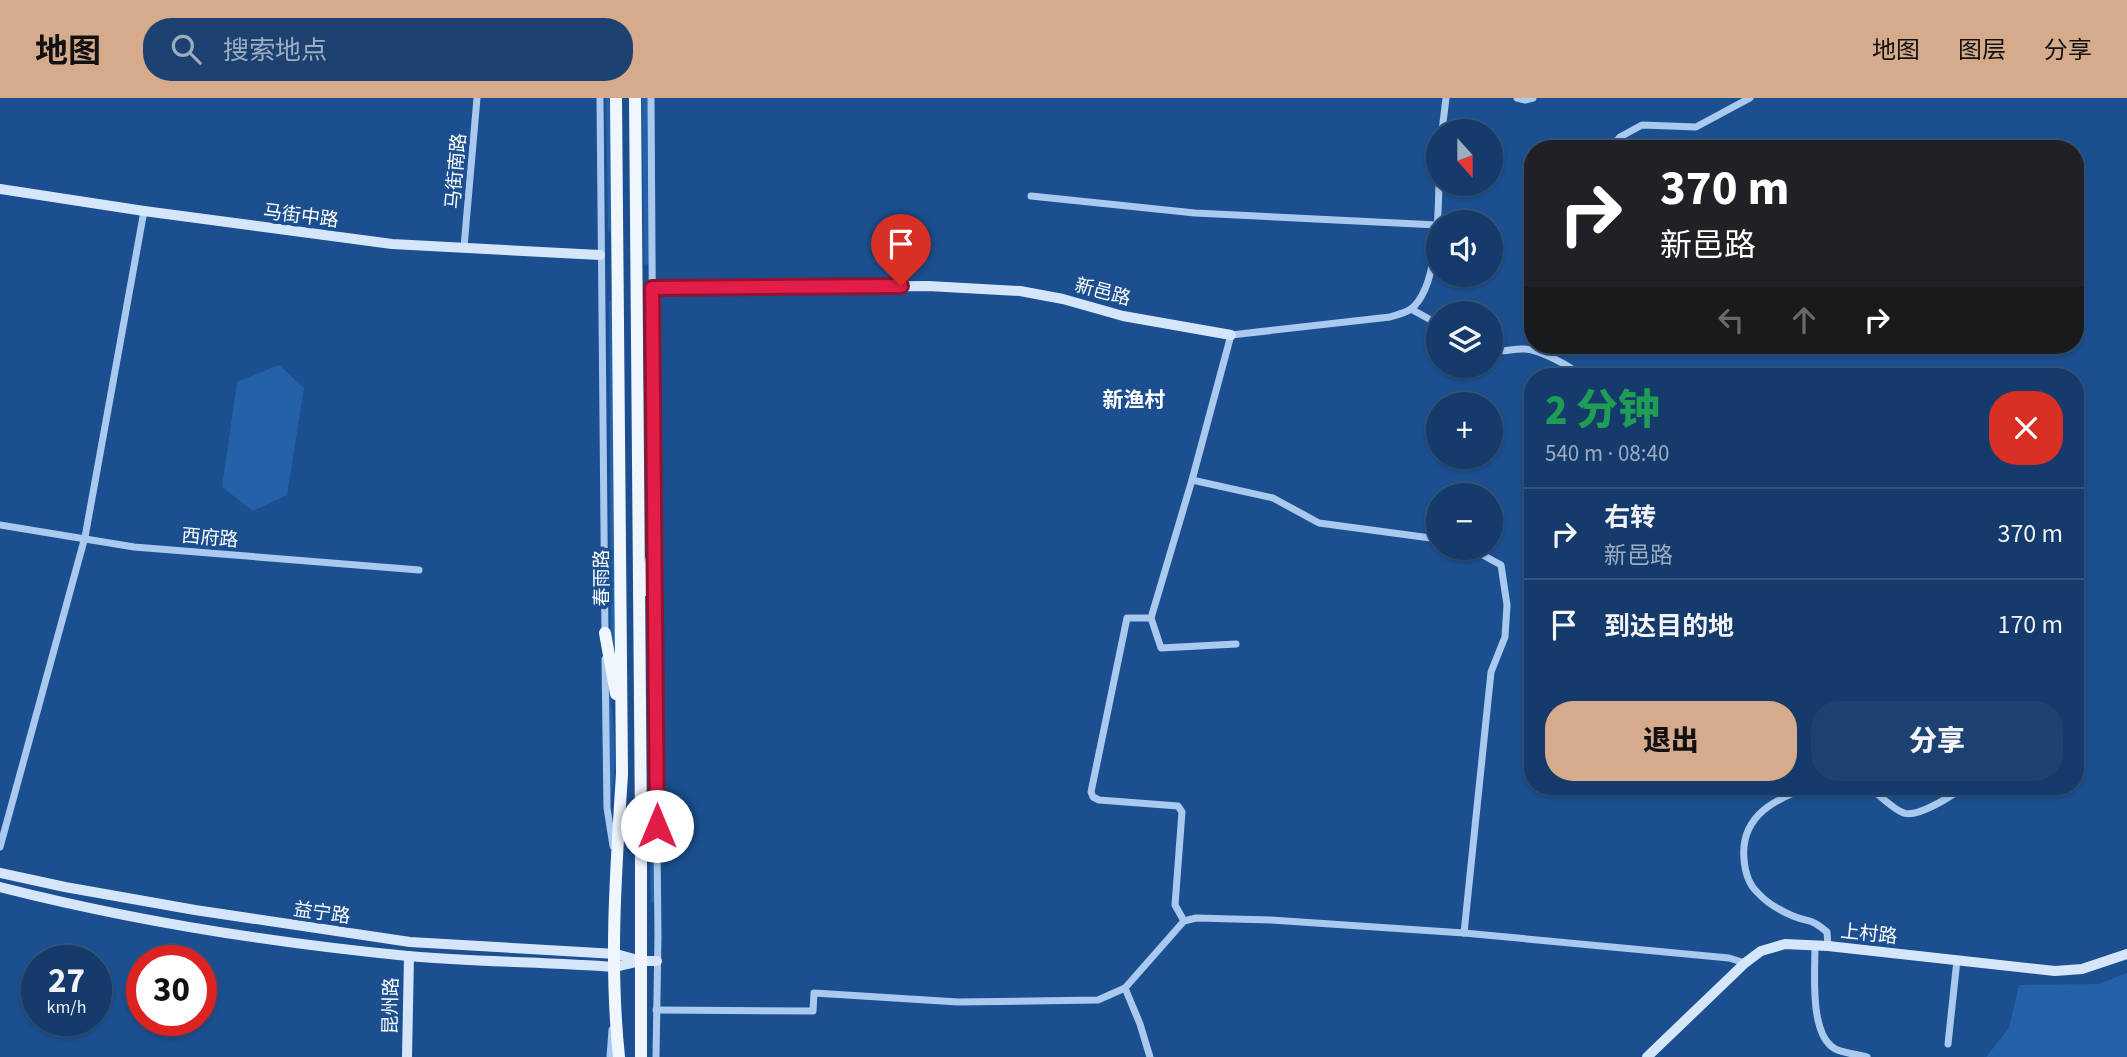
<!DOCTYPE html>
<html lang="zh">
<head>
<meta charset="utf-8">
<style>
	:root { --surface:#143b6b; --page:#1d4271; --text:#f1f3f6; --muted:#9dadc1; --line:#33557e; --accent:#d6ab8b }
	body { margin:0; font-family:"Source Sans 3","Noto Sans SC",sans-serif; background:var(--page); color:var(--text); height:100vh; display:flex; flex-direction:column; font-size:26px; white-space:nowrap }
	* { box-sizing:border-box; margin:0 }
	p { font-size:23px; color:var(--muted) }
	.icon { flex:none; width:38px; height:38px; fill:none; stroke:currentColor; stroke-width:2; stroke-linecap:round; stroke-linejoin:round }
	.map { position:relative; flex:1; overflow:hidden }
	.drawer { position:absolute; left:1524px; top:270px; width:560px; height:427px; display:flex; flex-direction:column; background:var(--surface); border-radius:28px; box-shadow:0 2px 5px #0004,0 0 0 2px var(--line) }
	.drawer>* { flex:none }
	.guide { position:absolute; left:1524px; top:42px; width:560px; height:214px; border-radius:28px; box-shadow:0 2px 5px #0004,0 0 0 2px var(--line); background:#202124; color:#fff; overflow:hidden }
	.needle { width:46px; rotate:159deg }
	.controls { position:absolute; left:1426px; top:21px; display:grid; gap:14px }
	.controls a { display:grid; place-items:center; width:77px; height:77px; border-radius:50%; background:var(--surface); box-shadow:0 2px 5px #0004,0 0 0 2px var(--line); font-size:35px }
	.speed { position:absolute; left:21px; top:847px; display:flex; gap:14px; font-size:35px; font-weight:700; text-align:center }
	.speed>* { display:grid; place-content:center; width:91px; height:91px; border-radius:50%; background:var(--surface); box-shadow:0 2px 5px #0004,0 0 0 2px var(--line); line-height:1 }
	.speed small { font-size:18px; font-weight:400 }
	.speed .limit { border:10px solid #d22; background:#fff; color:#111 }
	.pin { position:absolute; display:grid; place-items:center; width:60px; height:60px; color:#fff; margin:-72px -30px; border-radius:50% 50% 50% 0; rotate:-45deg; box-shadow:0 0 7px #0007 }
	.pin .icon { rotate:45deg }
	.me { position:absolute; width:77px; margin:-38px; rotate:0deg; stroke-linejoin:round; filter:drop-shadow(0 0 5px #0008) }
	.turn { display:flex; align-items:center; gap:24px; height:147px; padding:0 21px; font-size:32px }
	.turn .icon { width:91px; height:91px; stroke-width:2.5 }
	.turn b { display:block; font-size:49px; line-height:60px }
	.lanes { display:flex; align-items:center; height:66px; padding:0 21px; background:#0003; justify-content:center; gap:35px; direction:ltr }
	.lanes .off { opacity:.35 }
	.round { display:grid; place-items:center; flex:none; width:74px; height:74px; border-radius:28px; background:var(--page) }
	.summary { display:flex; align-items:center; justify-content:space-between; height:119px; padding:0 21px }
	h1 { font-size:42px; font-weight:800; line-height:52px; color:#1e9e55 }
	.button { display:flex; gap:14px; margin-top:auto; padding:14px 21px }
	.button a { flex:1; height:80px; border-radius:28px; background:var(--accent); color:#111; font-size:28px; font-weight:800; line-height:80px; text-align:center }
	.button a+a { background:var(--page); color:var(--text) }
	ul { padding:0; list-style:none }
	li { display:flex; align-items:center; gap:21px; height:91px; padding:0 21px; border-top:2px solid var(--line) }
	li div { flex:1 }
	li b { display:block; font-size:26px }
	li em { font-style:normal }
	header { display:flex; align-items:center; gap:42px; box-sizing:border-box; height:98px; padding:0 35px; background:var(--accent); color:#111 }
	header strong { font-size:33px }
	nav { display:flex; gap:38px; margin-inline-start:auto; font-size:24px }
	.search { width:490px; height:63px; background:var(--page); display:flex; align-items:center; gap:18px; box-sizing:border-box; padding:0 24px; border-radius:28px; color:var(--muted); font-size:26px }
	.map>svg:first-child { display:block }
</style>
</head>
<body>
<header>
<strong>地图</strong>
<div class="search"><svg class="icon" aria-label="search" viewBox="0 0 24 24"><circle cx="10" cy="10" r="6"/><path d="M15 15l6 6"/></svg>搜索地点</div>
<nav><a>地图</a><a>图层</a><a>分享</a></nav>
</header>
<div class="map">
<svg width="2127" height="959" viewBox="0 0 2127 959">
	<rect width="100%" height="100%" fill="#1b4f8f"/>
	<!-- green -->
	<g fill="#2461a8">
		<path d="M606 0H612L611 135 608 133Z"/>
		<path d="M642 0H648L649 166 644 167Z"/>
		<path d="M612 202 617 553H615L611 532 609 203Z"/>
		<path d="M648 207 651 429 649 451H647L644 208Z"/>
		<path d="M659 207H661L662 328H660Z"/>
		<path d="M279 267 304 290 287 397 253 413 222 389 237 284Z"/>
		<path d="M660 339H662L664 515H662Z"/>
		<path d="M650 495 652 496 655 803 651 806 646 515Z"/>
		<path d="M608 596 610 597C614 620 618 680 610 699Z"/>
		<path d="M2127 875V959H1986L2009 930 2019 887 2099 886Z"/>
	</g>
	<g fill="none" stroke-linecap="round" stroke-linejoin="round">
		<!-- street -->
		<g stroke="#a9c9ee" stroke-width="7">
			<path d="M600 0 605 538"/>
			<path d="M651 0 654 454"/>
			<path d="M1517 0 1525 2 1533 0"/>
			<path d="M1442 33 1446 0"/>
			<path d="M1610 51 1620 39 1642 27 1696 29 1750 0"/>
			<path d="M1031 98 1195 115 1437 127"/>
			<path d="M464 149 477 0"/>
			<path d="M1411 211 1438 226"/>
			<path d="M1491 252C1503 255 1513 250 1525 251 1540 252 1571 268 1581 278"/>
			<path d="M1192 382 1273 400 1319 425 1438 441"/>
			<path d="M0 427 134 449 419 472"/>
			<path d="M654 466 658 838 656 959"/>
			<path d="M1151 520H1127L1091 694 1093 699 1099 702 1178 708 1182 714 1175 807 1184 823"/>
			<path d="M1236 546 1161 550 1151 520 1192 382 1231 237 1390 219C1396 217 1405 215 1411 211 1438 190 1438 118 1439 86"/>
			<path d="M605 561 607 710 613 748"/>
			<path d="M1814 688C1777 699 1740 717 1744 761 1745 774 1748 786 1758 795 1767 805 1781 813 1793 818 1810 825 1811 820 1827 834L1828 848"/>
			<path d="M1867 688C1877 694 1893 712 1904 715 1919 720 1954 696 1966 688"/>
			<path d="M0 749 85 439 144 113"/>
			<path d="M1464 835 1491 574 1505 539 1507 507 1501 467 1470 450"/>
			<path d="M1815 847C1815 874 1810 930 1831 948 1838 955 1857 956 1867 959"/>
			<path d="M1125 890 1140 926 1150 959"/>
			<path d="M656 912 813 913 814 895 958 904 1098 902 1125 890 1184 823 1196 820 1271 822 1464 835 1729 860 1745 865"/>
			<path d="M1948 946 1957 862"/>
			<path d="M610 959 612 932"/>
		</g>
		<!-- secondary -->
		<g stroke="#d6e6fa" stroke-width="10">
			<path d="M0 91 144 113 392 146 600 157"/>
			<path d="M652 190 928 188 1020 193 1063 201 1123 218 1231 237"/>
			<path d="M0 775 65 789 195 812 410 844 616 856 638 862"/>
			<path d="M0 789C130 822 274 845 408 858 477 864 546 864 615 869L641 863H657"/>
			<path d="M407 959 409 858"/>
			<path d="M1647 959 1745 865 1761 853 1785 846 1828 848 2055 873 2082 871 2127 856"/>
		</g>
		<!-- primary -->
		<g stroke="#f0f6ff" stroke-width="12">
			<path d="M616 0 622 676C616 770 609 865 619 959"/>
			<path d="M635 0 641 729V959"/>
			<path d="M644 492 654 451"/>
			<path d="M605 535 616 596"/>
		</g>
	</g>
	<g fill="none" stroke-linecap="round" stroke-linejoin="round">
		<defs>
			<path id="route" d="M657 728 652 190 901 188"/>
		</defs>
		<!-- route casing -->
		<use href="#route" stroke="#92132f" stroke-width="18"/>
		<!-- route -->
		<use href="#route" stroke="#e11d48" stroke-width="12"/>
	</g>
	<g text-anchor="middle" stroke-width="7" stroke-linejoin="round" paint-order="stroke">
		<!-- street labels -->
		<g font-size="19" fill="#fff" stroke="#1b4f8f">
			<text transform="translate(455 73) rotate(-85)" y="7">马街南路</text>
			<text transform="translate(301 117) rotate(7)" y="7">马街中路</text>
			<text transform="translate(1103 193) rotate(15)" y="7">新邑路</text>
			<text transform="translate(210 439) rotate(5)" y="7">西府路</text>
			<text transform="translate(601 480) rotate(-90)" y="7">春雨路</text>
			<text transform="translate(322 814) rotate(8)" y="7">益宁路</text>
			<text transform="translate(1869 835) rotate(6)" y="7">上村路</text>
			<text transform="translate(390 908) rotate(-89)" y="7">昆州路</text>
		</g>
		<!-- neighbourhood labels -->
		<g font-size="21" font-weight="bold" fill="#fff" stroke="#1b4f8f">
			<text x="1134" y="309">新渔村</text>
		</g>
	</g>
</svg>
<div class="controls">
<a><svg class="needle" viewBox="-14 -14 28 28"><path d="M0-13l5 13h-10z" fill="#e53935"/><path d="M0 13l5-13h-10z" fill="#9dadc1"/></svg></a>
<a><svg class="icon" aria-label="sound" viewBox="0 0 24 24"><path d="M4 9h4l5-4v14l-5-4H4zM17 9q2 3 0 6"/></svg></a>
<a><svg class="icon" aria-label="layers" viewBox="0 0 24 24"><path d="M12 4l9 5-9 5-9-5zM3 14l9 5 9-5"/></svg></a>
<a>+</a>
<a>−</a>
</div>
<div class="speed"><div>27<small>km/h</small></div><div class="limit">30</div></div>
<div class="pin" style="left:901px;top:188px;background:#d93025"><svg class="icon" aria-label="arrive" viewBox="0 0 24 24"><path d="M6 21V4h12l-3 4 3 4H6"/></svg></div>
<svg class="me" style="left:657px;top:728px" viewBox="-20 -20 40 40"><circle r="19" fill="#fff"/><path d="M0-13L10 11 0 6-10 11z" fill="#e11d48"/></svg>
<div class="guide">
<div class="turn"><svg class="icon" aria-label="right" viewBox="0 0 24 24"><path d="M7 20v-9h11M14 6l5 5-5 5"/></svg><div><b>370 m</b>新邑路</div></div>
<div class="lanes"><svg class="icon off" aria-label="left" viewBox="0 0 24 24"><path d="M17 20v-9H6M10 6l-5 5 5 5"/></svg><svg class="icon off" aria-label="ahead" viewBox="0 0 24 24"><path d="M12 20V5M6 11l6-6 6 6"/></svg><svg class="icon" aria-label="right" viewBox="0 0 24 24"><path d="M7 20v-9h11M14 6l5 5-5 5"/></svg></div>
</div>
<section class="drawer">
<div class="summary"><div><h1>2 分钟</h1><p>540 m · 08:40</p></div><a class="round" style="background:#d93025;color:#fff"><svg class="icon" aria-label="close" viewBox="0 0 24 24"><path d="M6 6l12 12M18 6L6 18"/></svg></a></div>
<ul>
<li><svg class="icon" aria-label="right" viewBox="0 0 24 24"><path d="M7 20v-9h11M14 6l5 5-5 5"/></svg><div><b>右转</b><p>新邑路</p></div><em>370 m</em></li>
<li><svg class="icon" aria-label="arrive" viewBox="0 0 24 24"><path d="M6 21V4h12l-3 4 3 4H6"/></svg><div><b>到达目的地</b></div><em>170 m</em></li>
</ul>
<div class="button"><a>退出</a><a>分享</a></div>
</section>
</div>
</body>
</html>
